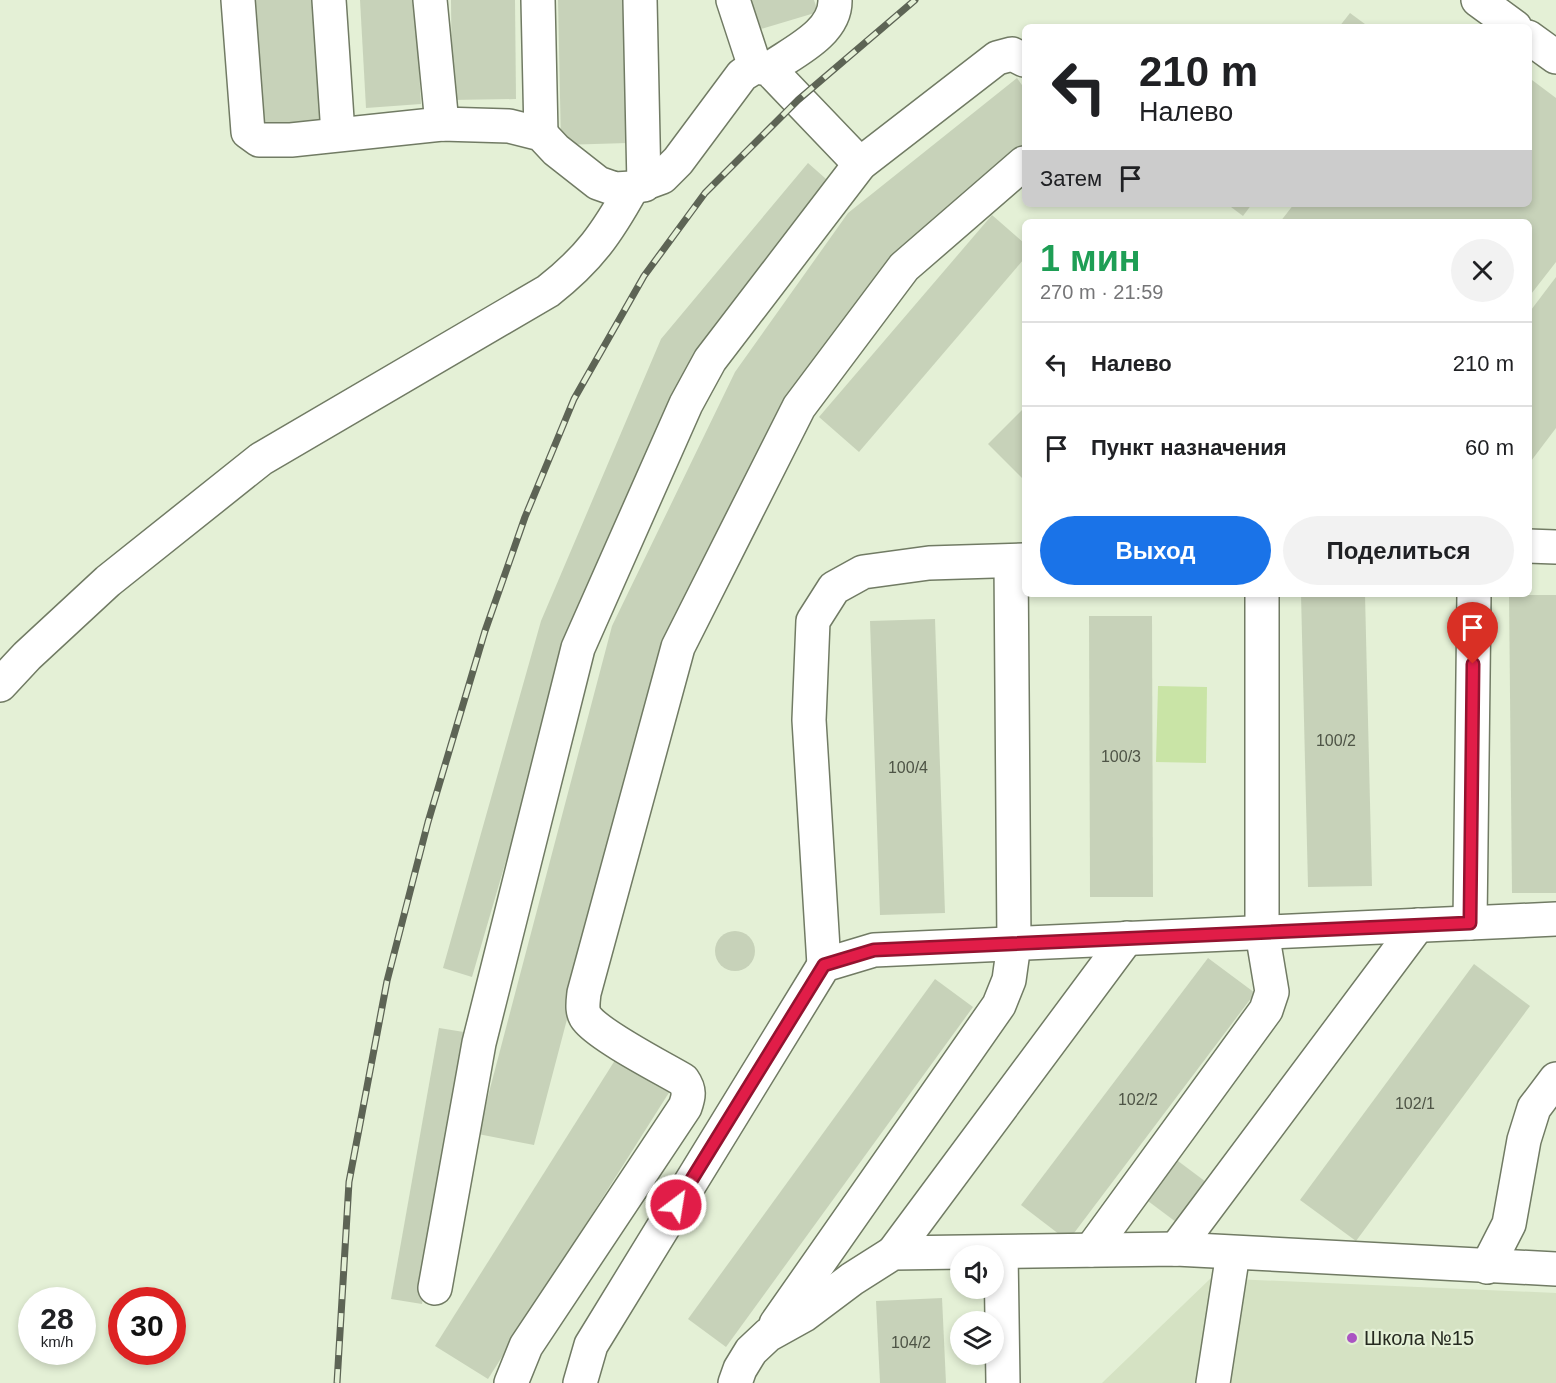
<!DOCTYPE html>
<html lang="ru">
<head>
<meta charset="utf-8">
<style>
	:root { --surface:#fff; --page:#f2f2f2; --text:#202124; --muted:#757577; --line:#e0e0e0; --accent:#1a73e8 }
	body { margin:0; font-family:Helvetica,sans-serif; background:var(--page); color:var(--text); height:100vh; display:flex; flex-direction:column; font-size:22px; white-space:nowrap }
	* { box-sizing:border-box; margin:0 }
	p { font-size:20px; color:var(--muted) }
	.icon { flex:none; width:33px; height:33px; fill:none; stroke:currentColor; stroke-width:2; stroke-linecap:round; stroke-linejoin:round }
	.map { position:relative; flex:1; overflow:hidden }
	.drawer { position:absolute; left:1022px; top:219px; width:510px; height:378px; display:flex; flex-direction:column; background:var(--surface); border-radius:9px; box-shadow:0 3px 9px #0003 }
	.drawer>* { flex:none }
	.top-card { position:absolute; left:1022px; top:24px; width:510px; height:183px; border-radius:9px; box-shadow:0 3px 9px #0003; background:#fff; color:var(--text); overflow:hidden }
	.fabs { position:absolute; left:950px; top:1245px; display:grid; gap:12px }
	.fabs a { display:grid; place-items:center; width:54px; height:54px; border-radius:50%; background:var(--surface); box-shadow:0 3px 9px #0003; font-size:30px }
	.speed { position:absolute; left:18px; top:1287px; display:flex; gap:12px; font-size:30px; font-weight:700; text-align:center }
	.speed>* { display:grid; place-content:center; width:78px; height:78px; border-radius:50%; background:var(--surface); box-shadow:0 3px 9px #0003; line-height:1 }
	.speed small { font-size:15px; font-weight:400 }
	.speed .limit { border:9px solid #d22; background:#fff; color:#111 }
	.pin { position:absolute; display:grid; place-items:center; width:51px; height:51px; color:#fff; margin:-62px -26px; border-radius:50% 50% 50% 0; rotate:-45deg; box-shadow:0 0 6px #0007 }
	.pin .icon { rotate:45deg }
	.me { position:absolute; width:66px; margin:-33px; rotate:31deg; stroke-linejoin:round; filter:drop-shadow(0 0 4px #0008) }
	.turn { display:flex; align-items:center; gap:21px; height:126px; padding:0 18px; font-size:27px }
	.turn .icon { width:78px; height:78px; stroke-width:2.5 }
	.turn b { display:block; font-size:42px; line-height:51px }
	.then { display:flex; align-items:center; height:57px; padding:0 18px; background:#0003; gap:12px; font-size:22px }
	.round { display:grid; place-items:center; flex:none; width:63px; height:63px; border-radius:32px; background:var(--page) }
	.headline { display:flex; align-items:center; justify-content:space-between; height:102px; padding:0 18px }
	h1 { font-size:36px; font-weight:700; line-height:45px; color:#1e9e55 }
	.cta { display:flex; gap:12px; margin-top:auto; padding:12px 18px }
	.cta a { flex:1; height:69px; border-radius:36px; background:var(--accent); color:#fff; font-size:24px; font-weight:700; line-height:69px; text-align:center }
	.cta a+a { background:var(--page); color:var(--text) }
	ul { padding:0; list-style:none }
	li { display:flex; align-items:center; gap:18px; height:84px; padding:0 18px; border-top:2px solid var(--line) }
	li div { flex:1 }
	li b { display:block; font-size:22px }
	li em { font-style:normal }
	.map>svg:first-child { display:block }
</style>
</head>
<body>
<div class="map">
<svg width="1556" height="1383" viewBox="0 0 1556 1383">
	<rect width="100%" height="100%" fill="#e4f0d6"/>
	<!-- built -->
	<path fill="#d5e2c3" d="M1211 1278 1556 1293V1383H1102Z"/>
	<!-- green -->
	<path fill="#c9e4a6" d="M1158 686 1207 687 1206 763 1156 762Z"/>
	<!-- building -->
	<g fill="#c7d2b9">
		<path d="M250 0H313L320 121 258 125Z"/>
		<path d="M360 0H415L421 104 366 108Z"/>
		<path d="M451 0H515L516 99 452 100Z"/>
		<path d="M558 0H625L628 143 561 145Z"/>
		<path d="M742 0H814L818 12 751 32Z"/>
		<path d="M1350 13 1369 27H1339Z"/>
		<path d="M1528 77 1556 98V262L1528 298V222H1280L1294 204H1528Z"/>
		<path d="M1017 78 1024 88V148L893 256 665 646 534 1145 478 1134 612 626 735 372 848 213Z"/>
		<path d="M808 163 834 186 692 359 573 631 472 977 443 968 541 621 661 339Z"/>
		<path d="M1227 204H1252L1243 216Z"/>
		<path d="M992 215 1024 243V259L859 452 819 417Z"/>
		<path d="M1556 277V428L1528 465V314Z"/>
		<path d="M1024 408V480L988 444Z"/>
		<path d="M1301 594H1365L1372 886 1308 887Z"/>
		<path d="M1509 595H1556V893H1512Z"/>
		<path d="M1089 616H1152L1153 897H1090Z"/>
		<path d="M935 619 945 913 880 915 870 621Z"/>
		<circle cx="735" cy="951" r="20"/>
		<path d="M1208 958 1255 993 1068 1241 1021 1205Z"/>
		<path d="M1474 964 1530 1006 1356 1241 1300 1200Z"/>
		<path d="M935 979 973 1007 726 1347 688 1319Z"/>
		<path d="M439 1028 470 1033 422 1304 391 1299Z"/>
		<path d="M617 1057 670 1091 488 1379 435 1346Z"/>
		<path d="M1174 1158 1210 1185 1180 1225 1144 1198Z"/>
		<path d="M942 1298 946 1383H880L876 1301Z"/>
	</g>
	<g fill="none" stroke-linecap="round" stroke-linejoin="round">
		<defs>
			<g id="minor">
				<path d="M238 0 248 132 259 140H291L442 124 509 126 541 134 556 150 598 183 615 189 632 188 662 177 678 161 742 75 755 67 769 69 860 164"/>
				<path d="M329 0 338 134"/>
				<path d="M430 0 442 124"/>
				<path d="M538 0 541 134"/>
				<path d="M640 0 644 185"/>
				<path d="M733 0 755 67"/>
				<path d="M1478 0 1515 27"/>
				<path d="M1528 37 1556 57"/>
				<path d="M769 69C793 52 836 33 835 0"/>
				<path d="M1528 546 1556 547"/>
				<path d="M0 685 27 656 108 581 261 459 548 291C589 259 607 233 632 188"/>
				<path d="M1470 923 1474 594"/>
				<path d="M824 965 809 720 813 621 834 588 863 572 929 563 1024 560"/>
				<path d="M1176 1249 1418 925"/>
				<path d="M1091 1250 1266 1010 1272 992 1262 932V594"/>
				<path d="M1001 1252 1003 1383"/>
				<path d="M893 1253 1127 938"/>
				<path d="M1487 1267 1509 1224 1524 1140 1534 1108 1556 1079"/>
				<path d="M435 1288 479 1043 578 648 686 404 710 360 860 164 997 58 1012 54 1024 60"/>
				<path d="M776 1324 999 1005 1009 980 1014 944 1011 561"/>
				<path d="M511 1383 526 1346 685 1107C689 1096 690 1090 683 1080 659 1066 604 1038 588 1020 581 1013 583 1002 584 993L678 647 799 407 904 267 1024 163"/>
				<path d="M580 1383 591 1345 824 965 874 950 1556 919"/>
				<path d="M735 1383 740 1369 751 1351 768 1335 804 1315 852 1279 893 1253 1176 1249 1556 1269"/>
				<path d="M1213 1383 1233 1253"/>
			</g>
		</defs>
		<!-- minor casing -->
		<use href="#minor" stroke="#717b64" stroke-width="36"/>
		<!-- minor -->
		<use href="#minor" stroke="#fff" stroke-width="33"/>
		<defs>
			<path id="rail" d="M337 1383 349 1182 387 981 428 822 485 631 525 517 574 399 644 276 705 193 798 100 915 0"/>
		</defs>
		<!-- rail casing -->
		<use href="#rail" stroke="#5d6455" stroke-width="7"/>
		<!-- rail -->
		<use href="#rail" stroke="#e4f0d6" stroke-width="4.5" stroke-dasharray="14" stroke-linecap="butt"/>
	</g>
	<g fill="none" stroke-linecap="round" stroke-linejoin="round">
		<defs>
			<path id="route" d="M676 1205 824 965 874 950 1470 923 1473 664"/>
		</defs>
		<!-- route casing -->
		<use href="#route" stroke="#92132f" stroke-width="15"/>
		<!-- route -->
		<use href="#route" stroke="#e11d48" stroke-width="10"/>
	</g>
	<!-- markers -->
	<circle fill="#aa54c2" stroke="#e4f0d6" stroke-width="2" cx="1352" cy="1338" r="6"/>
	<g text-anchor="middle" stroke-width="4.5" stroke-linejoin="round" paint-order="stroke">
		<!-- number labels -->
		<g font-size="16" fill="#4e5446">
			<text x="1336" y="746">100/2</text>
			<text x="1121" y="762">100/3</text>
			<text x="908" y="773">100/4</text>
			<text x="1138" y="1105">102/2</text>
			<text x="1415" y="1109">102/1</text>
			<text x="911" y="1348">104/2</text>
		</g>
		<!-- poi labels -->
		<g font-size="20" fill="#262a20" stroke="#e4f0d6" text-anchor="start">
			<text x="1364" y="1345">Школа №15</text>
		</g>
	</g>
</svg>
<div class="fabs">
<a><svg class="icon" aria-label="sound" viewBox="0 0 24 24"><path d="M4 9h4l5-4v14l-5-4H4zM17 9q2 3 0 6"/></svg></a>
<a><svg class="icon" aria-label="layers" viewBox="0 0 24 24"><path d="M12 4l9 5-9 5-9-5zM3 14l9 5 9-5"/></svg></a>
</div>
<div class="speed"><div>28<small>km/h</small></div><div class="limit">30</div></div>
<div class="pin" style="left:1473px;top:664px;background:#d93025"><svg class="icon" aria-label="arrive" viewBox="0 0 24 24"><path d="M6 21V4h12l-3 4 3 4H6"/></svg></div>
<svg class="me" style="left:676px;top:1205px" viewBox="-20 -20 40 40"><circle r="17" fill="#e11d48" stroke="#fff" stroke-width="3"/><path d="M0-11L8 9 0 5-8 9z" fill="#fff"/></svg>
<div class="top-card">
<div class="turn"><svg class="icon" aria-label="left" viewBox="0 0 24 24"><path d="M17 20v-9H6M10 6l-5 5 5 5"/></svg><div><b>210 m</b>Налево</div></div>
<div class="then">Затем<svg class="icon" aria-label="arrive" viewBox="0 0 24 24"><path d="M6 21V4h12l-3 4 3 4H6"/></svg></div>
</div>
<section class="drawer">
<div class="headline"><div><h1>1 мин</h1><p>270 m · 21:59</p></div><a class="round"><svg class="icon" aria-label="close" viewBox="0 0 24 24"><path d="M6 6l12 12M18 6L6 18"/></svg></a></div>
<ul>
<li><svg class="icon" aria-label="left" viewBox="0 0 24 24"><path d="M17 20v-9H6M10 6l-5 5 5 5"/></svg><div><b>Налево</b></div><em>210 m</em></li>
<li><svg class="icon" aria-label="arrive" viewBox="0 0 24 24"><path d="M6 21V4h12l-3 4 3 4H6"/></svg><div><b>Пункт назначения</b></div><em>60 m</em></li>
</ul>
<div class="cta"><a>Выход</a><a>Поделиться</a></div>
</section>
</div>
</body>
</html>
